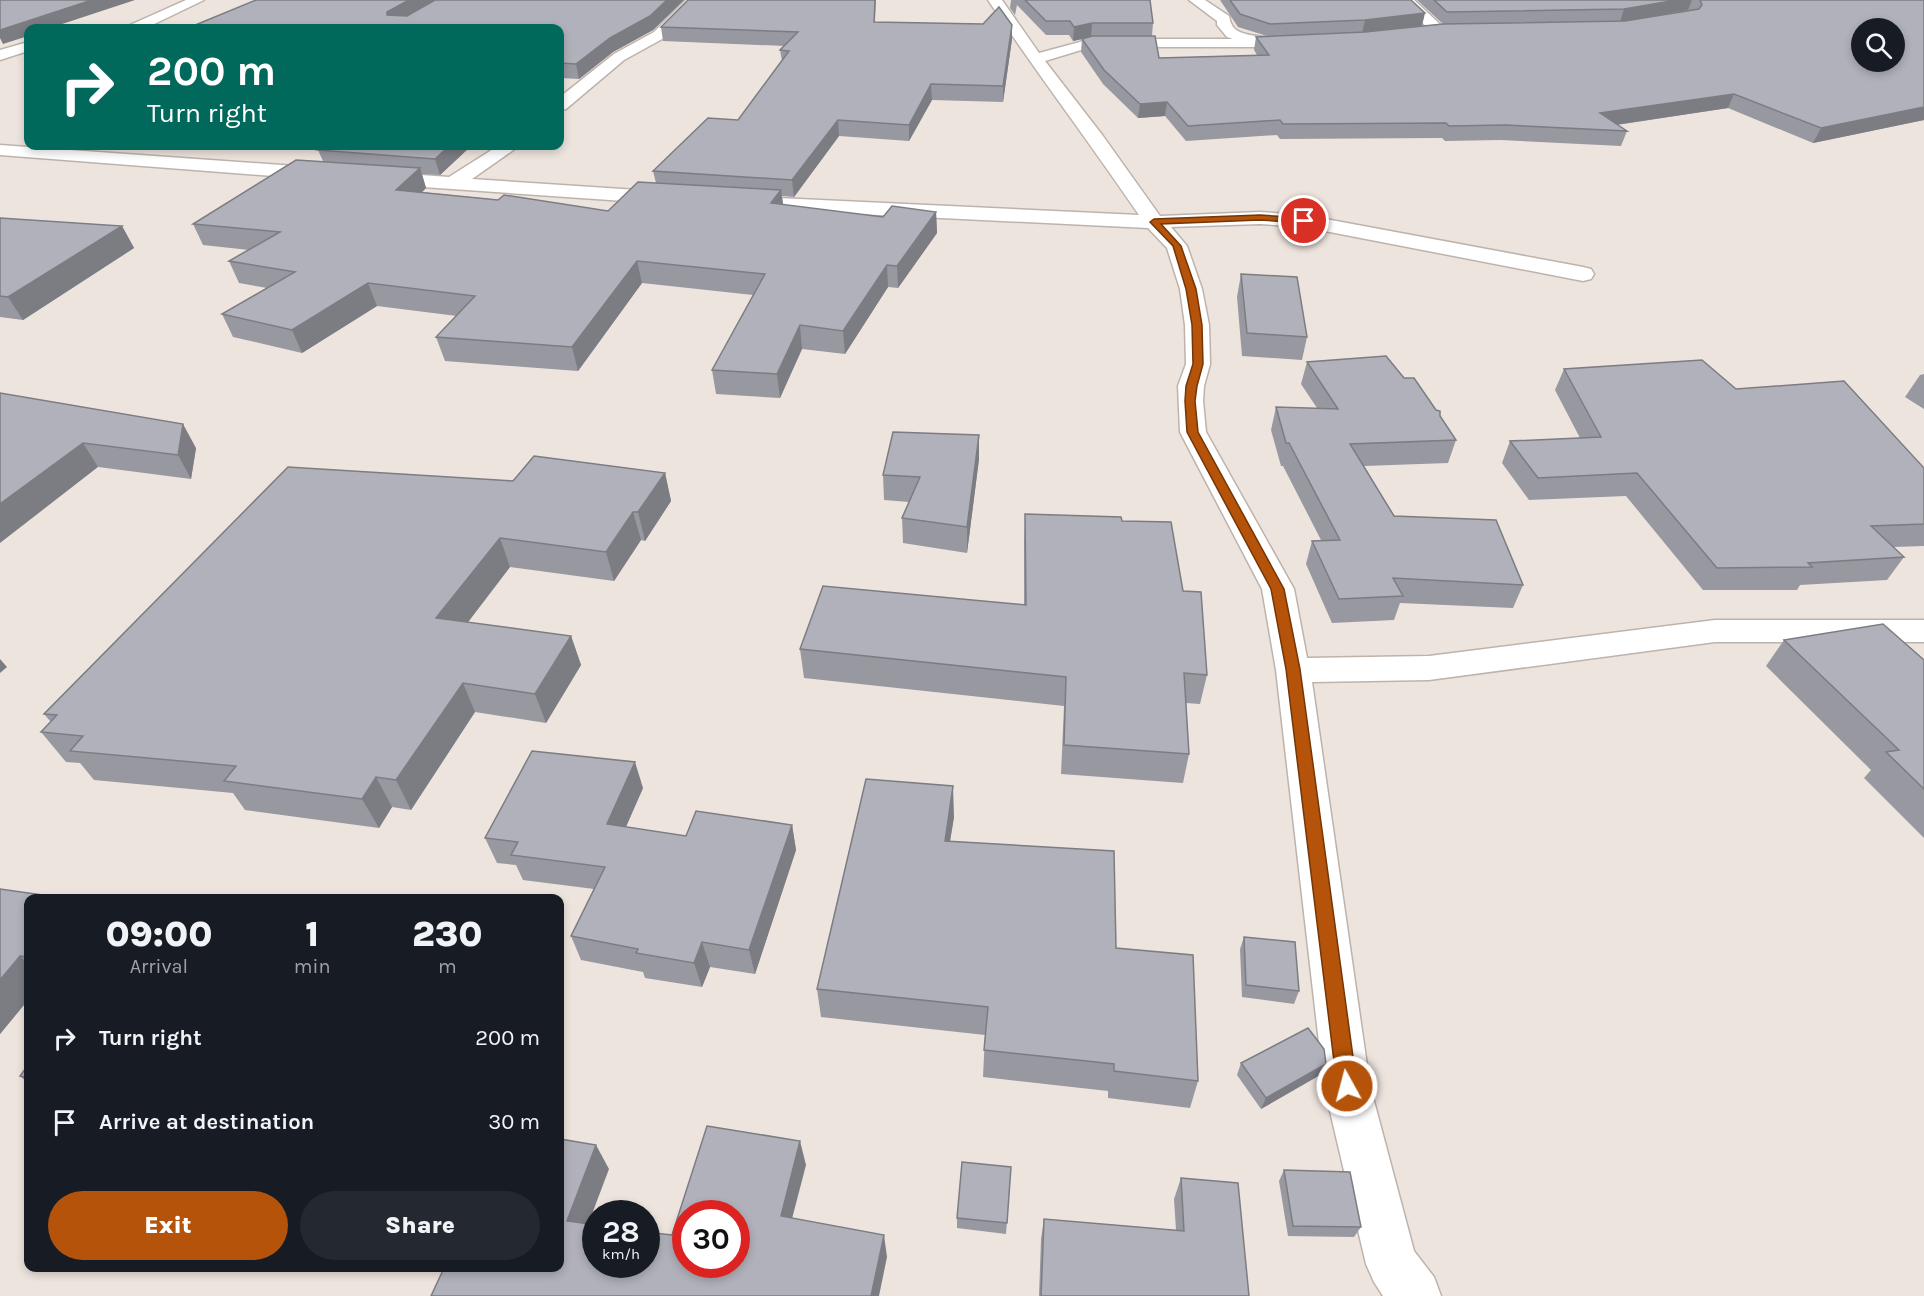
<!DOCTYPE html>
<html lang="en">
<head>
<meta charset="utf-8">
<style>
	:root { --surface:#171b24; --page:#242831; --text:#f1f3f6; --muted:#9ea1a6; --accent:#b45309 }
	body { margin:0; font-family:Karla,sans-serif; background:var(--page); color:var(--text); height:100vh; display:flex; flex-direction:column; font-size:22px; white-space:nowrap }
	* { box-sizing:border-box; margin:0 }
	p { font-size:20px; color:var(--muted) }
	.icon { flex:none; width:33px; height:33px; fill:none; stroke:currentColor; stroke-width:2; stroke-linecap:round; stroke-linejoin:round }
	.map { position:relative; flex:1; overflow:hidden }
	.drawer { position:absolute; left:24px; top:894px; width:540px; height:378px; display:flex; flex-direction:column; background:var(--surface); border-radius:12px; box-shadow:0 3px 9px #0003 }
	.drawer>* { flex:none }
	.banner { position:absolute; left:24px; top:24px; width:540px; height:126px; border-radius:12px; box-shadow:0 3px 9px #0003; background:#00695c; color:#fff; overflow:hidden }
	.fabs { position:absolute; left:1851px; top:18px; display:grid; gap:12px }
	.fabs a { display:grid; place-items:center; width:54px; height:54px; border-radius:50%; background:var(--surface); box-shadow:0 3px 9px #0003; font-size:30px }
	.speed { position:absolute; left:582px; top:1200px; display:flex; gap:12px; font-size:30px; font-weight:700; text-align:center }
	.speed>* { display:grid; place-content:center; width:78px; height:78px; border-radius:50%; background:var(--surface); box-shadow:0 3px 9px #0003; line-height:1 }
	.speed small { font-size:15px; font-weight:400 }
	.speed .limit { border:9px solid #d22; background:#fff; color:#111 }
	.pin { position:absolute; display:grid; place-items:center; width:51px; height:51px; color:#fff; margin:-26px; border:3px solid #fff; border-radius:50%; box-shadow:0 2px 6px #0007 }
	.me { position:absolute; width:66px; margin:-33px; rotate:353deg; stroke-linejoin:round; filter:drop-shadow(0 0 4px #0008) }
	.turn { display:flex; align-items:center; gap:21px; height:126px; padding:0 24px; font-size:27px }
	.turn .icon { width:78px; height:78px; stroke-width:2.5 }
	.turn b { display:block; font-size:42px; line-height:51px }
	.eta { display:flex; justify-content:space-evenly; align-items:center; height:102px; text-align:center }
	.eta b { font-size:36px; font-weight:800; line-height:42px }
	.cta { display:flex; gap:12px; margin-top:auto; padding:12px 24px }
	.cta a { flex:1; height:69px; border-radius:36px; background:var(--accent); color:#fff; font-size:24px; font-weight:800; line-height:69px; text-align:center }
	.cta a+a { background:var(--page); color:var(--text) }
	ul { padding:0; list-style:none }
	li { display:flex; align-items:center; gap:18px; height:84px; padding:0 24px }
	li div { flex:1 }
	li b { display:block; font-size:22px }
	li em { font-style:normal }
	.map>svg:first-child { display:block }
</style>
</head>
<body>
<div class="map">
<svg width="1924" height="1296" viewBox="0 0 1924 1296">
	<rect width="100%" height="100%" fill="#eee4de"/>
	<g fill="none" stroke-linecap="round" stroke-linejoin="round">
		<defs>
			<g id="street">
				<path d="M186 0H204L146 28H128L130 25Z"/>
				<path d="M686 0H701L664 38 624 60 566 109 560 110V97L614 54 654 32Z"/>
				<path d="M988 0H1002L1039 53 1091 39H1233L1227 37 1217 25V21L1189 0H1205L1229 16C1230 19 1230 22 1232 25 1239 41 1290 36 1305 40L1307 43 1300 47H1091L1045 61 1103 136 1160 216 1260 212 1304 215 1583 267 1591 269 1594 274 1591 279 1583 281 1304 227 1260 224 1171 227 1187 246 1202 289 1209 325 1210 364 1204 386 1203 401 1206 432 1294 589 1307 658 1429 656 1715 620H1924V642H1715L1429 680 1312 682 1370 1086 1414 1251 1434 1277 1441 1296H1383L1374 1282 1366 1264 1324 1086 1276 670 1262 589 1180 432 1178 386 1186 364 1185 325 1180 289 1167 248 1148 228 738 208 731 206 728 202 731 198 738 196 1139 215C1090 143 1037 73 988 0Z"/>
				<path d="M1399 0H1414L1444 28 1446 31 1444 34H1434Z"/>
				<path d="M28 42V51L0 60V50Z"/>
				<path d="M0 145 324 168 331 170 333 174 331 178 324 180 0 155Z"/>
				<path d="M498 146H519L472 179 668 192 675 194 678 198 675 202 668 204 379 184 372 182 370 178 372 174 379 172 449 177Z"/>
			</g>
		</defs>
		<!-- street casing -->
		<use href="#street" stroke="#bdb3ad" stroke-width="3"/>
		<!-- street -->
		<use href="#street" fill="#fff" fill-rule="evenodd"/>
	</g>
	<!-- wall -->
	<g fill="#9898a1" fill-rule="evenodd">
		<path d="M256 0H684L653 30 613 52 579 79 560 78V28Z"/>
		<path d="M688 0H876L875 22 1012 25V39L1003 102 932 100 909 141 839 136 794 197 782 196 783 205 883 217 936 212 937 233 898 288 888 287 845 354 802 349 780 398 716 394 712 370 753 295 642 283 578 371 445 361 436 337 457 316 377 306 302 353 233 337 222 314 267 288 239 283 229 261 249 250 203 245 193 224 323 161 318 150 326 146H470V147L440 175 422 174 426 188 422 192 608 211 656 183 653 171 738 120 782 61 780 50 785 46 663 41 661 27Z"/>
		<path d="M1011 0H1150L1153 23 1152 36 1159 58 1257 55 1254 50 1256 37 1267 36 1238 27 1220 0H1411L1422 26 1443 24 1417 0H1924V120L1813 143 1728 108 1617 125 1627 131 1621 146 1500 140 1445 141 1442 138 1280 139 1277 135 1186 141 1165 116 1138 118 1103 84 1081 52 1082 39 1073 41 1069 35H1046L1017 5 1015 15 1010 8ZM1688 10H1689L1622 21Z"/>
		<path d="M0 218 122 226 134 248 23 320 0 317Z"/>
		<path d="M1241 274 1307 337 1302 360 1242 356 1237 297Z"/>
		<path d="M1307 362 1404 378 1440 416 1456 440 1448 463 1364 466 1394 516 1523 585 1513 608 1400 603 1394 620 1332 623 1306 564 1312 541 1321 540 1283 466H1281L1271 430 1276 407 1317 408 1301 384Z"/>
		<path d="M1564 369 1736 389 1924 468V546L1894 547 1904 557 1887 580 1800 585 1797 590H1703L1626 496 1529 500 1502 463 1510 441 1580 438 1555 390Z"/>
		<path d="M1924 374V409L1905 397 1920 375Z"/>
		<path d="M0 393 196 448 191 479 98 467Z"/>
		<path d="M979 435V459L967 553 903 543 902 518 909 502 884 500 883 475Z"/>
		<path d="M665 473 671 501 645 541 641 540 614 581 510 567 468 622 571 636 581 665 546 723 475 712 411 810 392 807 379 828 245 810 233 793 94 780 80 763 66 762 41 732 51 722 44 714 513 481Z"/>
		<path d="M1025 514 1122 521 1183 591 1207 675 1200 704 1186 703 1189 754 1183 783 1061 774 1064 706 804 678 800 649 1024 605V543Z"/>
		<path d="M1784 640 1924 660V838L1864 778 1871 770 1766 666Z"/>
		<path d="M643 788 626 827 686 836 792 825 796 850 755 974 710 967 702 987 645 978 643 972 581 960 571 936 594 889 523 880 516 865 497 863 485 838Z"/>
		<path d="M954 817 950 841 1116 948 1198 1081 1190 1108 1108 1098V1091L983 1077 985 1035 821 1017 817 989Z"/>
		<path d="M0 889 28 898V1000L0 1034Z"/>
		<path d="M1244 937 1299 991 1294 1004 1242 997 1240 949Z"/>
		<path d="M1241 1063 1320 1075 1261 1109 1237 1075Z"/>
		<path d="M28 1065V1083L20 1076Z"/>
		<path d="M1011 1167 1006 1234 957 1228V1218Z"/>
		<path d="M1284 1170 1361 1227 1354 1237 1288 1236 1279 1181Z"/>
		<path d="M1181 1178 1249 1296H1039L1041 1239 1044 1219 1176 1230 1174 1199Z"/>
	</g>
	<!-- shaded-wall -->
	<g fill="#7c7c83">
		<path d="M92 0H135L50 28H28V36L3 44 0 38V30Z"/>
		<path d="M409 0H437L392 26 387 15V12Z"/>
		<path d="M667 0H684L653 30 613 52 579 79 576 64 610 38Z"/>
		<path d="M1677 0H1692L1688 10 1620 22 1624 9Z"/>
		<path d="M1425 13 1422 26 1362 33 1365 20Z"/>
		<path d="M1092 23 1091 37 1073 41 1074 27Z"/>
		<path d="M1012 25V39L1003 102V86Z"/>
		<path d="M931 84 932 100 909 141V125Z"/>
		<path d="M1734 94 1728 108 1594 128 1600 113Z"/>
		<path d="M1167 102 1165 116 1138 118 1140 104Z"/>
		<path d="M1924 107V120L1813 143 1821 128Z"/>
		<path d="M838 120 839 136 794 197 792 180Z"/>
		<path d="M449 146H470V147L440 175 435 159Z"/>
		<path d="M420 168 426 188 403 211 396 190Z"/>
		<path d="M781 190 784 211 771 203Z"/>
		<path d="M936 212 937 233 898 288 897 266Z"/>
		<path d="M122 226 134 248 23 320 8 297Z"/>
		<path d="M637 261 642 283 578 371 572 347Z"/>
		<path d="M887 265 888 287 845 354 843 331Z"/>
		<path d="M368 283 377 306 302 353 292 330Z"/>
		<path d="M800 325 802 349 780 398 777 374Z"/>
		<path d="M183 424 196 448 191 479 178 455Z"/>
		<path d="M979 435V459L967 553V527Z"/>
		<path d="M83 443 98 467 0 543V504Z"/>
		<path d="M665 473 671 501 645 541 638 512Z"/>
		<path d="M633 512 641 540 614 581 606 552Z"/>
		<path d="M500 538 510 567 449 647 436 618Z"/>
		<path d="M571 636 581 665 546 723 535 694Z"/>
		<path d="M0 659 7 667 0 673Z"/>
		<path d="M463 683 475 712 411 810 396 780Z"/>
		<path d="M635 762 643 788 616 849 607 824Z"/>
		<path d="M376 777 392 807 379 828 362 799Z"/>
		<path d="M953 786 954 817 945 871V841Z"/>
		<path d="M792 825 796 850 755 974 749 950Z"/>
		<path d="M702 942 710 967 702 987 694 963Z"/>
		<path d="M20 956 28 964V1000L0 1034V980Z"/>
		<path d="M1326 1064 1320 1075 1261 1109 1266 1098Z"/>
		<path d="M800 1141 806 1165 787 1238 781 1216Z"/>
		<path d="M596 1145 609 1169 581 1243 567 1221Z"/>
		<path d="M884 1235 887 1257 879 1296H871Z"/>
	</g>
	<!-- building -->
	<g fill="#b1b1bb" stroke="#7c7c83" stroke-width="1.5" fill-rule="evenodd">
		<path d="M0 0H92L0 30Z"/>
		<path d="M256 0H409L387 12V15L407 16 435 0H667L650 16 610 38 576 64 560 63V28H188Z"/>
		<path d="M688 0H875L874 22 983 24 999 7 1012 25 1003 86 931 84 909 125 838 120 792 180 653 171 708 118 738 120 789 51 780 50 798 32 661 27Z"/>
		<path d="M1025 0H1150L1153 23H1092L1074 27 1070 21H1046Z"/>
		<path d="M1230 0H1411L1425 13 1365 20 1270 24 1240 14Z"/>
		<path d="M1434 0H1677L1624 9 1447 12Z"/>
		<path d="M1700 0H1924V107L1821 128 1734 94 1600 113 1627 131 1505 125 1449 126 1446 123 1283 124 1280 120 1188 126 1167 102 1140 104 1104 70 1082 39 1092 36H1155L1159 58 1269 55 1256 37 1365 32 1443 24 1625 21 1699 9 1702 5ZM1862 28H1894V62H1862Z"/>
		<path d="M326 146H449L435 159 318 150Z"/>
		<path d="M296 160 420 168 396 190 498 200 504 195 608 211 638 182 781 190 771 203 883 217 892 206 936 212 897 266 887 265 843 331 800 325 777 374 712 370 765 274 637 261 572 347 436 337 475 296 368 283 292 330 222 314 295 272 229 261 280 232 193 224Z"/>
		<path d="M0 218 122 226 8 297 0 296Z"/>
		<path d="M1241 274 1297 277 1307 337 1247 333Z"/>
		<path d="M1386 356 1404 378H1414L1436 410 1440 411V416L1456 440 1350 444 1394 516 1496 520 1523 585 1393 578 1403 596 1339 599 1312 541 1340 540 1289 443H1286L1276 407 1338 409 1307 362Z"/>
		<path d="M1702 360 1736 389 1844 381 1924 468V524L1871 526 1904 557 1808 563 1812 567 1717 568 1637 473 1538 478 1510 441 1601 437 1564 369Z"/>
		<path d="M0 393 183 424 178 455 83 443 0 504Z"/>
		<path d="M893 432 979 435 967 527 902 518 920 477 883 475Z"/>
		<path d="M534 456 665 473 638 512H633L606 552 500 538 436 618 571 636 535 694 463 683 396 780 376 777 362 799 224 781 236 766 70 751 83 736 41 732 57 715 44 714 288 467 513 481Z"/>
		<path d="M1025 514 1121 517 1122 521 1171 522 1183 591 1201 592 1207 675 1184 673 1189 754 1064 745 1066 677 800 649 823 586 1026 605Z"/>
		<path d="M1883 624 1924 660V789L1886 752 1899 750 1784 640Z"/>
		<path d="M532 751 635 762 607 824 686 836 696 811 792 825 749 950 702 942 694 963 636 953 638 949 571 936 605 867 511 855 518 842 485 838Z"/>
		<path d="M866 779 953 786 945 841 1114 851 1116 948 1193 955 1198 1081 1114 1071V1064L984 1050 988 1007 817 989Z"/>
		<path d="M0 889 64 898H28V957L20 956 0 980Z"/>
		<path d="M1244 937 1295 942 1299 991 1246 985Z"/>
		<path d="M1308 1028 1324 1049 1326 1064 1266 1098 1241 1063Z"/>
		<path d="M28 1065V1078L20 1076Z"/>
		<path d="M707 1126 800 1141 781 1216 884 1235 871 1296H431L444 1268H560V1139L596 1145 567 1221 596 1225V1264H646V1232L672 1235ZM686 1214H736V1264H686Z"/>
		<path d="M962 1162 1011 1167 1007 1223 957 1218Z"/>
		<path d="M1284 1170 1350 1172 1361 1227 1293 1226Z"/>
		<path d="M1181 1178 1238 1183 1249 1296H1041L1044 1219 1184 1231Z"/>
	</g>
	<!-- route -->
	<path fill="#b45309" stroke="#753606" stroke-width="1.5" d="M1260 215 1304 218 1308 221 1304 223 1260 220 1161 224 1181 246 1196 289 1202 325 1203 364 1197 386 1195 401 1198 432 1284 589 1300 669 1357 1086 1354 1092 1347 1095 1340 1092 1337 1086 1286 669 1271 589 1187 432 1185 401 1186 386 1193 364 1192 325 1186 289 1173 246 1150 222 1154 219Z"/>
</svg>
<div class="fabs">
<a><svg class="icon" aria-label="search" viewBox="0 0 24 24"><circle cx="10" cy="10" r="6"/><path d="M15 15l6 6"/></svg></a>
</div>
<div class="speed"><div>28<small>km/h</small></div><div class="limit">30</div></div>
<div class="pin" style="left:1304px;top:221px;background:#d93025"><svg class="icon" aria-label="arrive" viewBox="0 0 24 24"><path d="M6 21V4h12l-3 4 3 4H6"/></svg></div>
<svg class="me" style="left:1347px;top:1086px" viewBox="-20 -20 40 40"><circle r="17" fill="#b45309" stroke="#fff" stroke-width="3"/><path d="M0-11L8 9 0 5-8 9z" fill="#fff"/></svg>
<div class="banner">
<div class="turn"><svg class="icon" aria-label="right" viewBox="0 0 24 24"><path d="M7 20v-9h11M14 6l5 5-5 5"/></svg><div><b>200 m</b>Turn right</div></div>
</div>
<section class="drawer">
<div class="eta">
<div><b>09:00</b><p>Arrival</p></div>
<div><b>1</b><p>min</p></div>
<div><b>230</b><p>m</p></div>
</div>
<ul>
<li><svg class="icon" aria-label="right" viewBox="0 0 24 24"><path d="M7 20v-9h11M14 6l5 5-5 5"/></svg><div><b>Turn right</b></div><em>200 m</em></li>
<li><svg class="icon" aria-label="arrive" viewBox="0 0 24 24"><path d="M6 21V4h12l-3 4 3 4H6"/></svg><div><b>Arrive at destination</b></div><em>30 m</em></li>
</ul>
<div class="cta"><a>Exit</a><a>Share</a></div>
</section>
</div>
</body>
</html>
